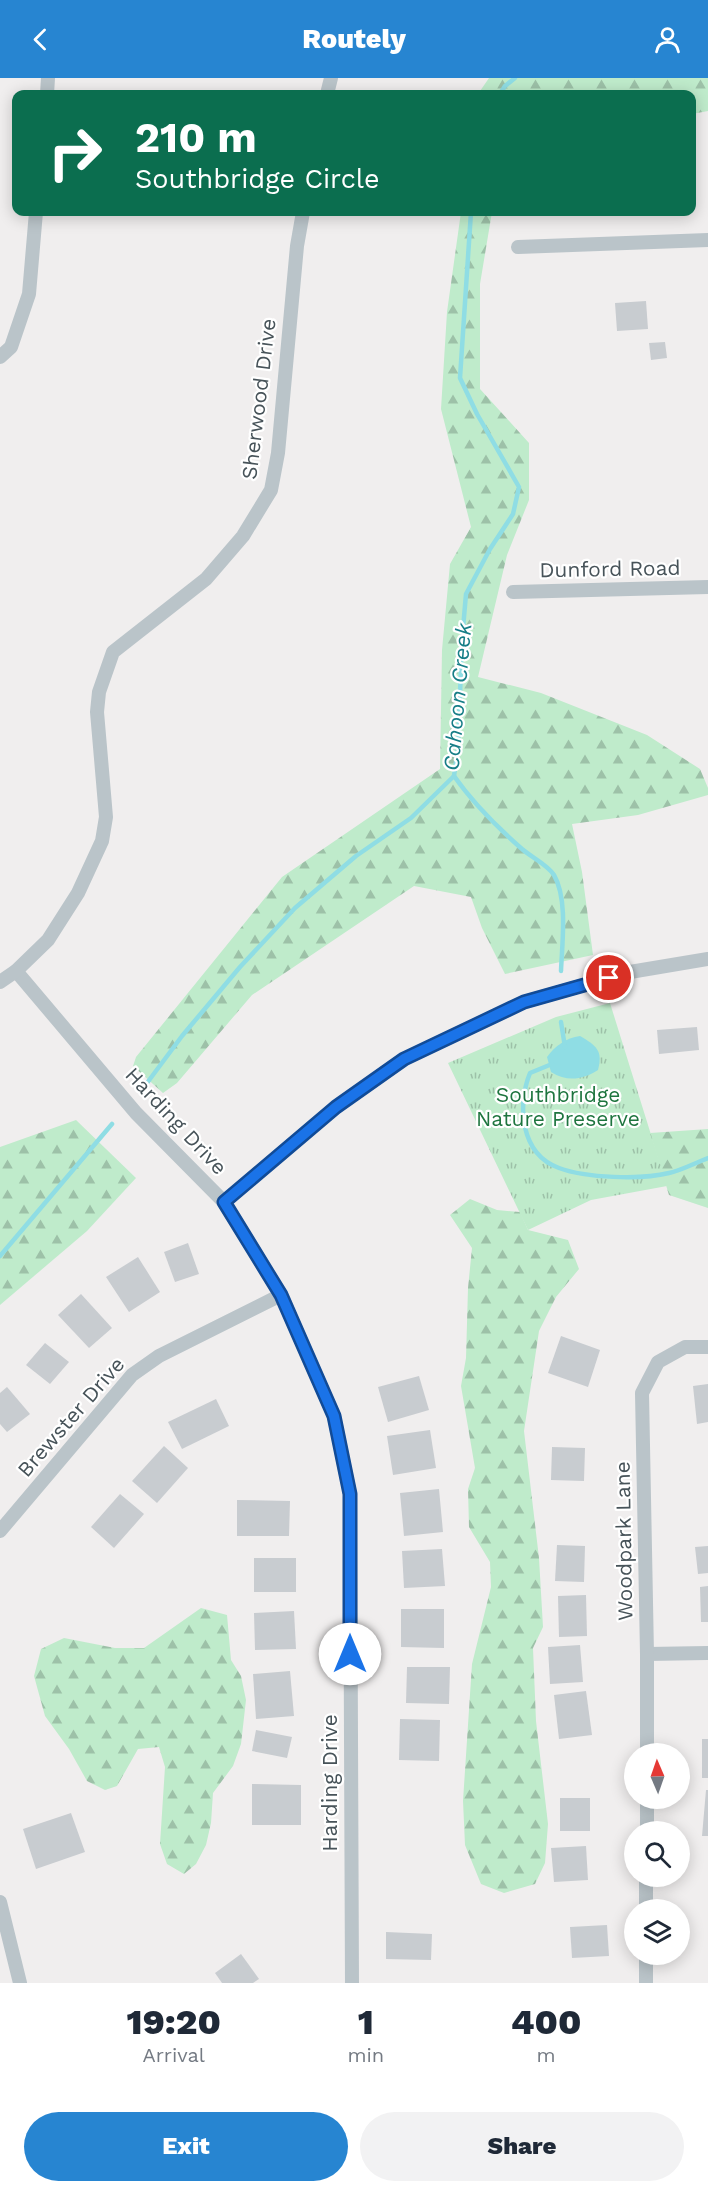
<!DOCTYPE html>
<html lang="en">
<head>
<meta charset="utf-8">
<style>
	:root { --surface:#fff; --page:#f2f2f3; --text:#1f2937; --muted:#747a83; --accent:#2785d1 }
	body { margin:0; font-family:"Work Sans",sans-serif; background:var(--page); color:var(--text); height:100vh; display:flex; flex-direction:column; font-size:22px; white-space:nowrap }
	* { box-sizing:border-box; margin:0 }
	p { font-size:20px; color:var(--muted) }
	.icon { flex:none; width:33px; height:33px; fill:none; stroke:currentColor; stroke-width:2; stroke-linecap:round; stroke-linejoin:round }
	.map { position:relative; height:1905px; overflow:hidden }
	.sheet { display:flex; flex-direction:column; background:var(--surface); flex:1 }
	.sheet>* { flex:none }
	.banner { position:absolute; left:12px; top:12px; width:684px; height:126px; border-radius:12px; box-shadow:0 3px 15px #0003; background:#0b6e4f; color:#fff; overflow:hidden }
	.needle { width:39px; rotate:358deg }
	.controls { position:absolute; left:624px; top:1665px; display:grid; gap:12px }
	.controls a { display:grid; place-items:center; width:66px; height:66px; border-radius:50%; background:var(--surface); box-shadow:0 3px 15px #0003; font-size:30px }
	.pin { position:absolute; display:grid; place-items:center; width:51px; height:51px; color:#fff; margin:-26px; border:3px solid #fff; border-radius:50%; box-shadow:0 2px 6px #0007 }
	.me { position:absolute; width:66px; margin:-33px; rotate:0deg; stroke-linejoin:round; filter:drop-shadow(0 0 4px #0008) }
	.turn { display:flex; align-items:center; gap:21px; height:126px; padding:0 24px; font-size:27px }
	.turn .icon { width:78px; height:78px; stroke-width:2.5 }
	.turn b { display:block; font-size:42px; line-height:51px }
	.eta { display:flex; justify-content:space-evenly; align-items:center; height:102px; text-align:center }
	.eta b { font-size:36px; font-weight:800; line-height:42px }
	.button { display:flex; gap:12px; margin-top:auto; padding:12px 24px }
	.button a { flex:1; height:69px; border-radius:36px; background:var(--accent); color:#fff; font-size:24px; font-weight:800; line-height:69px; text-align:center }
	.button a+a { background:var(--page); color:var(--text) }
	header { display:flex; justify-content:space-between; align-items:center; height:78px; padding:0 24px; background:var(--accent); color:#fff; font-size:27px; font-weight:800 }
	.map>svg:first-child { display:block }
</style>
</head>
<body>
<header><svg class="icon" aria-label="back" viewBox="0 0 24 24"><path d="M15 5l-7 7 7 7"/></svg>Routely<svg class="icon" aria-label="person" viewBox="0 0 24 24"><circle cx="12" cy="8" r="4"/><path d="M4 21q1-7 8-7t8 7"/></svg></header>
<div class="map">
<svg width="708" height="1905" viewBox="0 0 708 1905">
	<defs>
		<pattern id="forest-firs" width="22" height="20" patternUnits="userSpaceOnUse" patternTransform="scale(1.5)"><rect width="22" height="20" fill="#bfebcb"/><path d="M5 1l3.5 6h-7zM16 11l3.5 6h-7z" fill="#9dc1a8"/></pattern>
		<pattern id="park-tufts" width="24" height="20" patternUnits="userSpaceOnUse" patternTransform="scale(1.5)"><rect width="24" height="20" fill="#bfebcb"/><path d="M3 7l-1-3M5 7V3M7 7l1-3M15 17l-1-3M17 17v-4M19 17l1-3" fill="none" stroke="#9dc1a8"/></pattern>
	</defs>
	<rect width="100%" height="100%" fill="#f0eeee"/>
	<!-- forest -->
	<g fill="url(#forest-firs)">
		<path d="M489 0H708V33L692 36V16H478Z"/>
		<path d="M461 134H492L480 206V311L529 365V422L507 477 478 599 541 615 647 657 700 691 708 710V717L638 737 572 746 582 794 593 877 505 896 482 850 471 819 414 808 252 917 177 1005 163 1015 133 988 136 979 282 799 440 691 442 572 450 486 471 449 441 331 447 234Z"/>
		<path d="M76 1042 136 1100 87 1153 0 1227V1069Z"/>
		<path d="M708 1051V1130L669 1117 650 1055Z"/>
		<path d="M470 1121 497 1132 520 1134 528 1152 568 1162 579 1191 556 1219 539 1253 524 1353 539 1480 543 1549 533 1570 536 1643 548 1746 545 1785 535 1806 504 1815 481 1806 465 1767 463 1723 472 1586 491 1509 490 1484 469 1449 468 1411 475 1390 461 1308 466 1280 468 1210 472 1170 450 1137Z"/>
		<path d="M201 1530 227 1537 231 1582 241 1598 246 1622 241 1666 233 1688 213 1715 211 1745 206 1767 196 1786 184 1796 167 1786 160 1766 165 1689 159 1669 138 1671 117 1708 105 1712 87 1703 69 1671 45 1638 34 1598 41 1571 64 1560 115 1570H144Z"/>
	</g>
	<!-- park -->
	<path fill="url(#park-tufts)" d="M610 925 667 1108 591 1122 528 1152 448 985 556 939Z"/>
	<!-- water -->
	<path fill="#8fdde4" d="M580 958C597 968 603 973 598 992 582 1002 567 1004 551 994L547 979C555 968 566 960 580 958Z"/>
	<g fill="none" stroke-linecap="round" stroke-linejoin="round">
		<!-- stream -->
		<g stroke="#8fdde4" stroke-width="4.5">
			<path d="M500 16 505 8 515 0"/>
			<path d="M454 698C473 725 497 749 522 771 531 779 548 787 554 797 568 821 562 866 561 893"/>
			<path d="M561 944 565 969"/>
			<path d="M552 986 530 995C517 1027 520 1076 559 1090 586 1100 641 1102 669 1095 682 1092 695 1085 708 1080"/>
			<path d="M147 1005 182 958 240 889 295 830 356 778 411 740 454 698 458 670 462 562 466 516 490 471 513 436 519 409 477 336 460 300 471 134"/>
			<path d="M0 1178 112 1046"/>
		</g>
	</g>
	<!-- building -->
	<g fill="#c8ccd0">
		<path d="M646 223 648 251 617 253 615 225Z"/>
		<path d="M665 264 667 280 651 282 649 265Z"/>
		<path d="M697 949 699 972 659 976 657 952Z"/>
		<path d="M188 1165 199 1196 175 1204 164 1174Z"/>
		<path d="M138 1179 160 1214 129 1234 106 1199Z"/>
		<path d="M81 1216 112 1250 89 1270 58 1237Z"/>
		<path d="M561 1258 600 1272 588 1309 548 1295Z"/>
		<path d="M45 1265 69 1284 50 1306 26 1287Z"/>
		<path d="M419 1298 429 1332 388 1344 378 1309Z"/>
		<path d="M708 1306V1344L697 1346 693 1308Z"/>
		<path d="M7 1309 30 1336 7 1354 0 1346V1315Z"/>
		<path d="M216 1321 229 1348 182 1371 168 1344Z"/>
		<path d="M430 1352 436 1390 393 1397 387 1358Z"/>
		<path d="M164 1368 188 1390 157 1425 132 1403Z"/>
		<path d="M552 1369 585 1370 584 1403 551 1402Z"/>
		<path d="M439 1411 443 1454 404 1458 400 1415Z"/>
		<path d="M120 1416 144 1436 114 1470 91 1449Z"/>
		<path d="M237 1422 290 1423 289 1458H237Z"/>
		<path d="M557 1467 585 1468 584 1504 555 1503Z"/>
		<path d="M708 1468V1495L698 1496 695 1469Z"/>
		<path d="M442 1471 445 1508 404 1510 402 1473Z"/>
		<rect x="254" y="1480" width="42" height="34"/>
		<path d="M708 1508V1544H701L700 1509Z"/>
		<path d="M586 1517 587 1558 559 1559 558 1518Z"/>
		<path d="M401 1531H444V1570L401 1569Z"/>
		<path d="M294 1533 296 1571 255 1572 254 1535Z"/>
		<path d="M580 1567 583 1604 550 1606 548 1569Z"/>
		<path d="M407 1589H450L449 1626 406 1625Z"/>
		<path d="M290 1593 294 1638 256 1641 253 1596Z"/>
		<path d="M586 1613 592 1657 559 1661 554 1617Z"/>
		<path d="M400 1641 440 1642 439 1683 399 1682Z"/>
		<path d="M256 1652 292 1659 287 1680 252 1673Z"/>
		<rect x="702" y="1661" width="6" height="39"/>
		<path d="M252 1706 301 1707V1747H252Z"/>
		<path d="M706 1712H708V1758H702Z"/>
		<rect x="560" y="1720" width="30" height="33"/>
		<path d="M71 1735 85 1774 36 1791 23 1751Z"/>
		<path d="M586 1768 588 1802 554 1804 551 1770Z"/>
		<path d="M607 1847 609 1878 572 1880 570 1849Z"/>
		<path d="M386 1854 432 1856 431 1882 386 1881Z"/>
		<path d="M241 1876 259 1901 253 1905H222L215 1895Z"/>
	</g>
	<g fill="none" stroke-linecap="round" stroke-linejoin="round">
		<!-- minor -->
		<g stroke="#bac4c9" stroke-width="14">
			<path d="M47 16 48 0"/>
			<path d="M327 16 331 0"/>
			<path d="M518 169 708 162"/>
			<path d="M0 279 11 269 29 216 36 134"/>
			<path d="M513 514 708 509"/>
			<path d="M16 893 136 1035 224 1124 281 1217 334 1338 350 1416 352 1905"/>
			<path d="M0 904 16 893 48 862 78 815 102 763 106 739 97 634 99 614 113 574 206 501 243 458 271 412 278 375 297 168 303 134"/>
			<path d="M224 1124 336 1029 404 981 524 924 630 894 708 881"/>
			<path d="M0 1453 132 1297 159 1278 281 1217"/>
			<path d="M647 1576 708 1575"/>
			<path d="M647 1676V1576L642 1315 658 1284 685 1269H708"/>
			<path d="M647 1754V1720"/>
			<path d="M0 1824 20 1905"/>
			<path d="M646 1832V1798"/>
			<path d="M646 1905V1876"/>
		</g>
	</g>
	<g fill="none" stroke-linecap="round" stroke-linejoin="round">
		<defs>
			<path id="route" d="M350 1576V1416L334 1338 281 1217 224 1124 336 1029 404 981 524 924 609 900"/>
		</defs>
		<!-- route casing -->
		<use href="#route" stroke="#114b97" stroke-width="15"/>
		<!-- route -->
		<use href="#route" stroke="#1a73e8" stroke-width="10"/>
	</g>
	<g text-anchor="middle" stroke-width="4.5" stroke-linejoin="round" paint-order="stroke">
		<!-- street labels -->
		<g font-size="21" fill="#475359" stroke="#fff">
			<text transform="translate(259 321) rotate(-83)" y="7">Sherwood Drive</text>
			<text transform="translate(610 491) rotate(-1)" y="7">Dunford Road</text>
			<text transform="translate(176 1043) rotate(47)" y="7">Harding Drive</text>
			<text transform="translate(71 1339) rotate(-49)" y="7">Brewster Drive</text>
			<text transform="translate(624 1463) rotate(-91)" y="7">Woodpark Lane</text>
			<text transform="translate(330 1705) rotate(-90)" y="7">Harding Drive</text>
		</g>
		<!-- park labels -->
		<g font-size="21" fill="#1e753f" stroke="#fff">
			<text x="558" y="1024">Southbridge<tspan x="558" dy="24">Nature Preserve</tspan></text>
		</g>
		<!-- water labels -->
		<g font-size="22" font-style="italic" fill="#167e87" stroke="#fff">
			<text transform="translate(457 619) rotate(-85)" y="8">Cahoon Creek</text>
		</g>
	</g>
</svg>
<div class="controls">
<a><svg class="needle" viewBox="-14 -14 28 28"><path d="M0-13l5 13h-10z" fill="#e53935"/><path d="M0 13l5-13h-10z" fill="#747a83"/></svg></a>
<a><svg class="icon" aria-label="search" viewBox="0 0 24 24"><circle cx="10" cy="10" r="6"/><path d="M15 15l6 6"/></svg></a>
<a><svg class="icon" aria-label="layers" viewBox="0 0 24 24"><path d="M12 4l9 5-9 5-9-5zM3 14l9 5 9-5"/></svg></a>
</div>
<div class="pin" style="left:609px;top:900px;background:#d93025"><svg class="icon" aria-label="arrive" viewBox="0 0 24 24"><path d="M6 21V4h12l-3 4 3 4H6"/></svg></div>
<svg class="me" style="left:350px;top:1576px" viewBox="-20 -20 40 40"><circle r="19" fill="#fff"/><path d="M0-13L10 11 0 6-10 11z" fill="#1a73e8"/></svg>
<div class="banner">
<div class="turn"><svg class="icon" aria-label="right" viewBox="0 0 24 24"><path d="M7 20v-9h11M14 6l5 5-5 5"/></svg><div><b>210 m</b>Southbridge Circle</div></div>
</div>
</div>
<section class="sheet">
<div class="eta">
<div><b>19:20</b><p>Arrival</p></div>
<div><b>1</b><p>min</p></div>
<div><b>400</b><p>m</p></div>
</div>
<div class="button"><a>Exit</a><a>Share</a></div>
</section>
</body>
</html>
